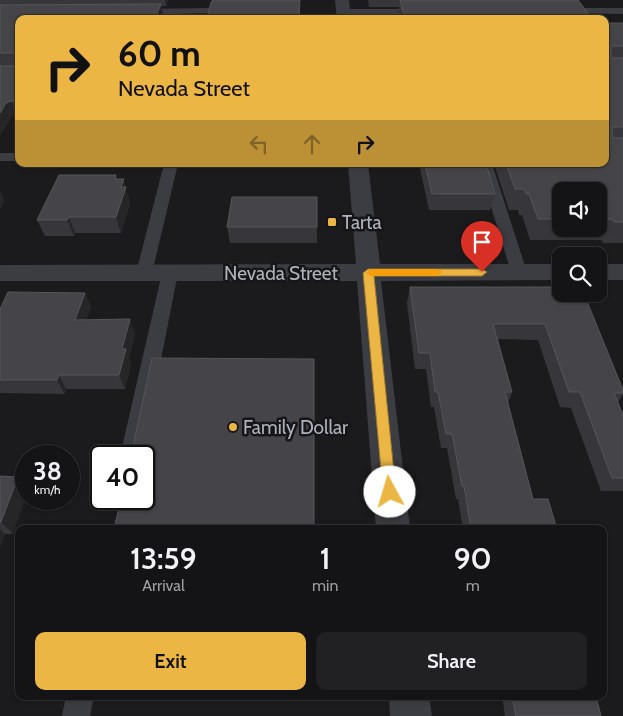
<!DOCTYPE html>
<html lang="en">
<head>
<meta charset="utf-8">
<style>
	:root { --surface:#141416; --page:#212123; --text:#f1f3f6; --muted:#9d9ea1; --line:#333335; --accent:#ecb644 }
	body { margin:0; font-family:Cabin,sans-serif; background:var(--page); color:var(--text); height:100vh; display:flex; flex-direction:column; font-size:19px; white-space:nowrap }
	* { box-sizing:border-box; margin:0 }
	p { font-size:16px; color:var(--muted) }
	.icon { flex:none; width:28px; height:28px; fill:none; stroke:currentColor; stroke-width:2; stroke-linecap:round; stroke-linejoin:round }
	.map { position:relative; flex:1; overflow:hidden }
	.details { position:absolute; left:15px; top:525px; width:592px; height:175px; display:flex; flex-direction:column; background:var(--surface); border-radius:10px; box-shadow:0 1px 4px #0004,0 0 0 1px var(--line) }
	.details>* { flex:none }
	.banner { position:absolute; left:15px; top:15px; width:594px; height:152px; border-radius:10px; box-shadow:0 1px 4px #0004,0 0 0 1px var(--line); background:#ecb644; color:#111; overflow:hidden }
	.fabs { position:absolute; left:552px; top:182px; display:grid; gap:10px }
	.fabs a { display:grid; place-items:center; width:55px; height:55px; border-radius:10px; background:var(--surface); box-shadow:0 1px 4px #0004,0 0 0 1px var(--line); font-size:25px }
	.speed { position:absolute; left:15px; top:445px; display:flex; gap:10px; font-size:25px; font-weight:700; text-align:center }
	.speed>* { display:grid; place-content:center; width:65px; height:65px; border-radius:50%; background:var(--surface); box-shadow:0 1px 4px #0004,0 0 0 1px var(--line); line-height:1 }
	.speed small { font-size:12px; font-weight:400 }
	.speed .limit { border:2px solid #111; border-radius:8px; background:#fff; color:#111 }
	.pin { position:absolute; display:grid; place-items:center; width:42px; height:42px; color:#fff; margin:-51px -21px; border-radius:50% 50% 50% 0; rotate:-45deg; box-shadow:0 0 5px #0007 }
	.pin .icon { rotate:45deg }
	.me { position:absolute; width:55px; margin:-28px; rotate:354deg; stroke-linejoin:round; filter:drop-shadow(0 0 4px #0008) }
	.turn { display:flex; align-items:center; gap:18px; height:105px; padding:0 20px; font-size:22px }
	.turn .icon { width:65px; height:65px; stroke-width:2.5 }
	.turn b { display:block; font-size:35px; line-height:42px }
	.lanes { display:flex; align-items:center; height:48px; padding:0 20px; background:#0003; justify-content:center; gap:25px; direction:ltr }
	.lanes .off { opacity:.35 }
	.eta { display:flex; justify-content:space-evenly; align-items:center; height:85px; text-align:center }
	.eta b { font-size:30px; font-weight:600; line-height:35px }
	.cta { display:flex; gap:10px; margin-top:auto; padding:10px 20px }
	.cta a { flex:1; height:58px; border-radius:10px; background:var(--accent); color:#111; font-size:20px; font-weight:600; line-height:58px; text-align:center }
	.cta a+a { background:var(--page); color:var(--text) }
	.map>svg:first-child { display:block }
</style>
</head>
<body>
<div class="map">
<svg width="623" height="716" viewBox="0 0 623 716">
	<rect width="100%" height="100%" fill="#1b1b1d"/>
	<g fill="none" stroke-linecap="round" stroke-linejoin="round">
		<!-- service -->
		<g fill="#3c3d42" fill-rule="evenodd">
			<path d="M210 8 213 9V13L137 15 132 12 137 9Z"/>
			<path d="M560 8H623V14L557 13V9Z"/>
			<path d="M344 9H422L427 12 422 15 341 14V10Z"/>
			<rect x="0" y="153" width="19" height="8"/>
			<path d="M164 164H178L152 273 150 277 144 279 138 277 136 273Z"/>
			<path d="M478 164H492L527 272 525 276 519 278 513 276 511 272Z"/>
			<path d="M170 267 176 269 178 273 142 456H120L162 273 164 269Z"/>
			<path d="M66 696H94L90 716H62Z"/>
		</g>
		<!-- tertiary -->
		<g fill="#3c3d42" fill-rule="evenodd">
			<path d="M335 0H349L351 19H337Z"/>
			<path d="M348 164H368L380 264H561V280L381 281 410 529H376L357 281H0V265L356 264Z"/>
			<rect x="599" y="264" width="24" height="16"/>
			<path d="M389 696H429L432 716H390Z"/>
		</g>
	</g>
	<!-- wall -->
	<g fill="#37373b" fill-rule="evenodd">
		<path d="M0 0H168L166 6H161L163 15 162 19H19V114L12 116 0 135Z"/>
		<path d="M368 0H578L592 19H398L399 7H369Z"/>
		<path d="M605 23H623V243H603L602 240H530L522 215H519L518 210H509L494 164H605ZM561 191H599V229H561Z"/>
		<path d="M419 164H486L495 194 490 210H429Z"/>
		<path d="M116 175 117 179 128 195 130 203 121 233H75L74 236H45L37 220Z"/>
		<path d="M317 197V243H230L227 227Z"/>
		<path d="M410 287H561L623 390V394L618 402 623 415V491H601L571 408 560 407 538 340 498 339 512 392 508 403 533 499 557 529H463L458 499H456L447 448H441L434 407H431L426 369H415L407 303Z"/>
		<path d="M85 293 91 307 86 320 135 333 129 358 131 364 125 389H66L65 394 0 393V309Z"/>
		<path d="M0 476 13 534H5L0 547Z"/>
		<path d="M502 696H596L601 716H505Z"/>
	</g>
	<!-- shaded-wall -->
	<g fill="#262629">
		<path d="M165 0H168L166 6Z"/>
		<path d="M161 4 163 15 162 19H155Z"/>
		<path d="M11 101 16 114 12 116 0 135V113L6 103Z"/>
		<path d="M124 179 130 203 121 233 116 217 121 187Z"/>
		<path d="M0 191 5 201 0 209Z"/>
		<path d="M69 217 75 233 74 236 67 220Z"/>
		<path d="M85 293 91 307 81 334 75 320Z"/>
		<path d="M130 319 135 333 129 358 131 364 125 389 119 375 122 349Z"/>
		<path d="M59 375 66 389 65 394 57 380Z"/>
		<path d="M18 477 26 487V497L13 534 1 522Z"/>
		<path d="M0 529 5 534 0 547Z"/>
	</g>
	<!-- building -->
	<g fill="#444449" stroke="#54565b">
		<path d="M213 0H300L299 19H207L211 2Z"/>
		<path d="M400 0H578L592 19H405Z"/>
		<path d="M161 4 155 19H19V101H11L6 103 0 113V66H15L16 53H0V5Z"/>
		<path d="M605 23H623V46H611V58H623V127H612L613 138H623V222H614L612 219H599V191H561V219H538L529 194H526L524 189H515L506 164H605Z"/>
		<path d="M425 164H486L495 194H432Z"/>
		<path d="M59 175H116L115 179H124L121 187H126L116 217H69L67 220H37Z"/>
		<path d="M232 197H317V227H227Z"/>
		<path d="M410 287H561V294H584L623 390V393H614L623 415V478H612L580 392H569L545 324H493L512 392H505L533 499H548L557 529H471L464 486H462L452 434H446L438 392H435L430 353H419Z"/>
		<path d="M8 292 85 293 75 320 130 319 122 349H126L119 375H59L57 380H0V309Z"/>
		<path d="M152 358 314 359V529H114L121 499H144V456H131Z"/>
		<path d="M0 476 18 477 1 522H0Z"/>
		<path d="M512 696H596L601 716H516Z"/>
	</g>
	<!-- route -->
	<path fill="#ecb644" stroke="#99762c" d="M368 269H482L487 272 482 276H374L396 492 394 497 390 498 385 497 383 492 363 273Z"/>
	<!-- slow -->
	<path fill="#f59e0b" d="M371 269H438L443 272 438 276H371L366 273Z"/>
	<!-- markers -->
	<g fill="#ecb644" stroke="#161618" stroke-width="2">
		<rect x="327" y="217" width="10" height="10" rx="2.5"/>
		<circle cx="233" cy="427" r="5"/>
	</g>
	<g text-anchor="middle" stroke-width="5" stroke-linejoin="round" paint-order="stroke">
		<!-- poi labels -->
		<g font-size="19" fill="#aeb2bc" stroke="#161618" text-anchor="start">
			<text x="342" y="229">Tarta</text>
			<text x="243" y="434">Family Dollar</text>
		</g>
		<!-- street labels -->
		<g font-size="19" fill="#aeb2bc" stroke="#161618">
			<text x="281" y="280">Nevada Street</text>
		</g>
	</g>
</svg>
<div class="fabs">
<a><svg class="icon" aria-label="sound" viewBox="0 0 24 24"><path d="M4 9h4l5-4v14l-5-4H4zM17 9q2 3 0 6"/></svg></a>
<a><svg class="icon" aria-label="search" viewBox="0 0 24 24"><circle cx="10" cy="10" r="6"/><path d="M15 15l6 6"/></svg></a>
</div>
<div class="speed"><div>38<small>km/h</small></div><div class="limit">40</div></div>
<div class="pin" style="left:482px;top:272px;background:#d93025"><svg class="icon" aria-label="arrive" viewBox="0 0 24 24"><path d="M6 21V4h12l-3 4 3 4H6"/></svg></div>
<svg class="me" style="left:390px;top:492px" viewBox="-20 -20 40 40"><circle r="19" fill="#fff"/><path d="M0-13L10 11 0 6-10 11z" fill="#ecb644"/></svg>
<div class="banner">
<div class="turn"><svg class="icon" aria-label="right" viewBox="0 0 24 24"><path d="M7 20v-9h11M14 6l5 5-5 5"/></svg><div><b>60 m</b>Nevada Street</div></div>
<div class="lanes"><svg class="icon off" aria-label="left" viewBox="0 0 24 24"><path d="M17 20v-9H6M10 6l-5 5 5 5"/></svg><svg class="icon off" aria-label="ahead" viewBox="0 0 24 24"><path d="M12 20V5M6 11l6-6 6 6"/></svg><svg class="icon" aria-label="right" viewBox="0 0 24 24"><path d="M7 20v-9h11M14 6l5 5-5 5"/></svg></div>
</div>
<section class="details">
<div class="eta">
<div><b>13:59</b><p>Arrival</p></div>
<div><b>1</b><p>min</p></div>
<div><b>90</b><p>m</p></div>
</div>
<div class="cta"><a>Exit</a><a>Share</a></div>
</section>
</div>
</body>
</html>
